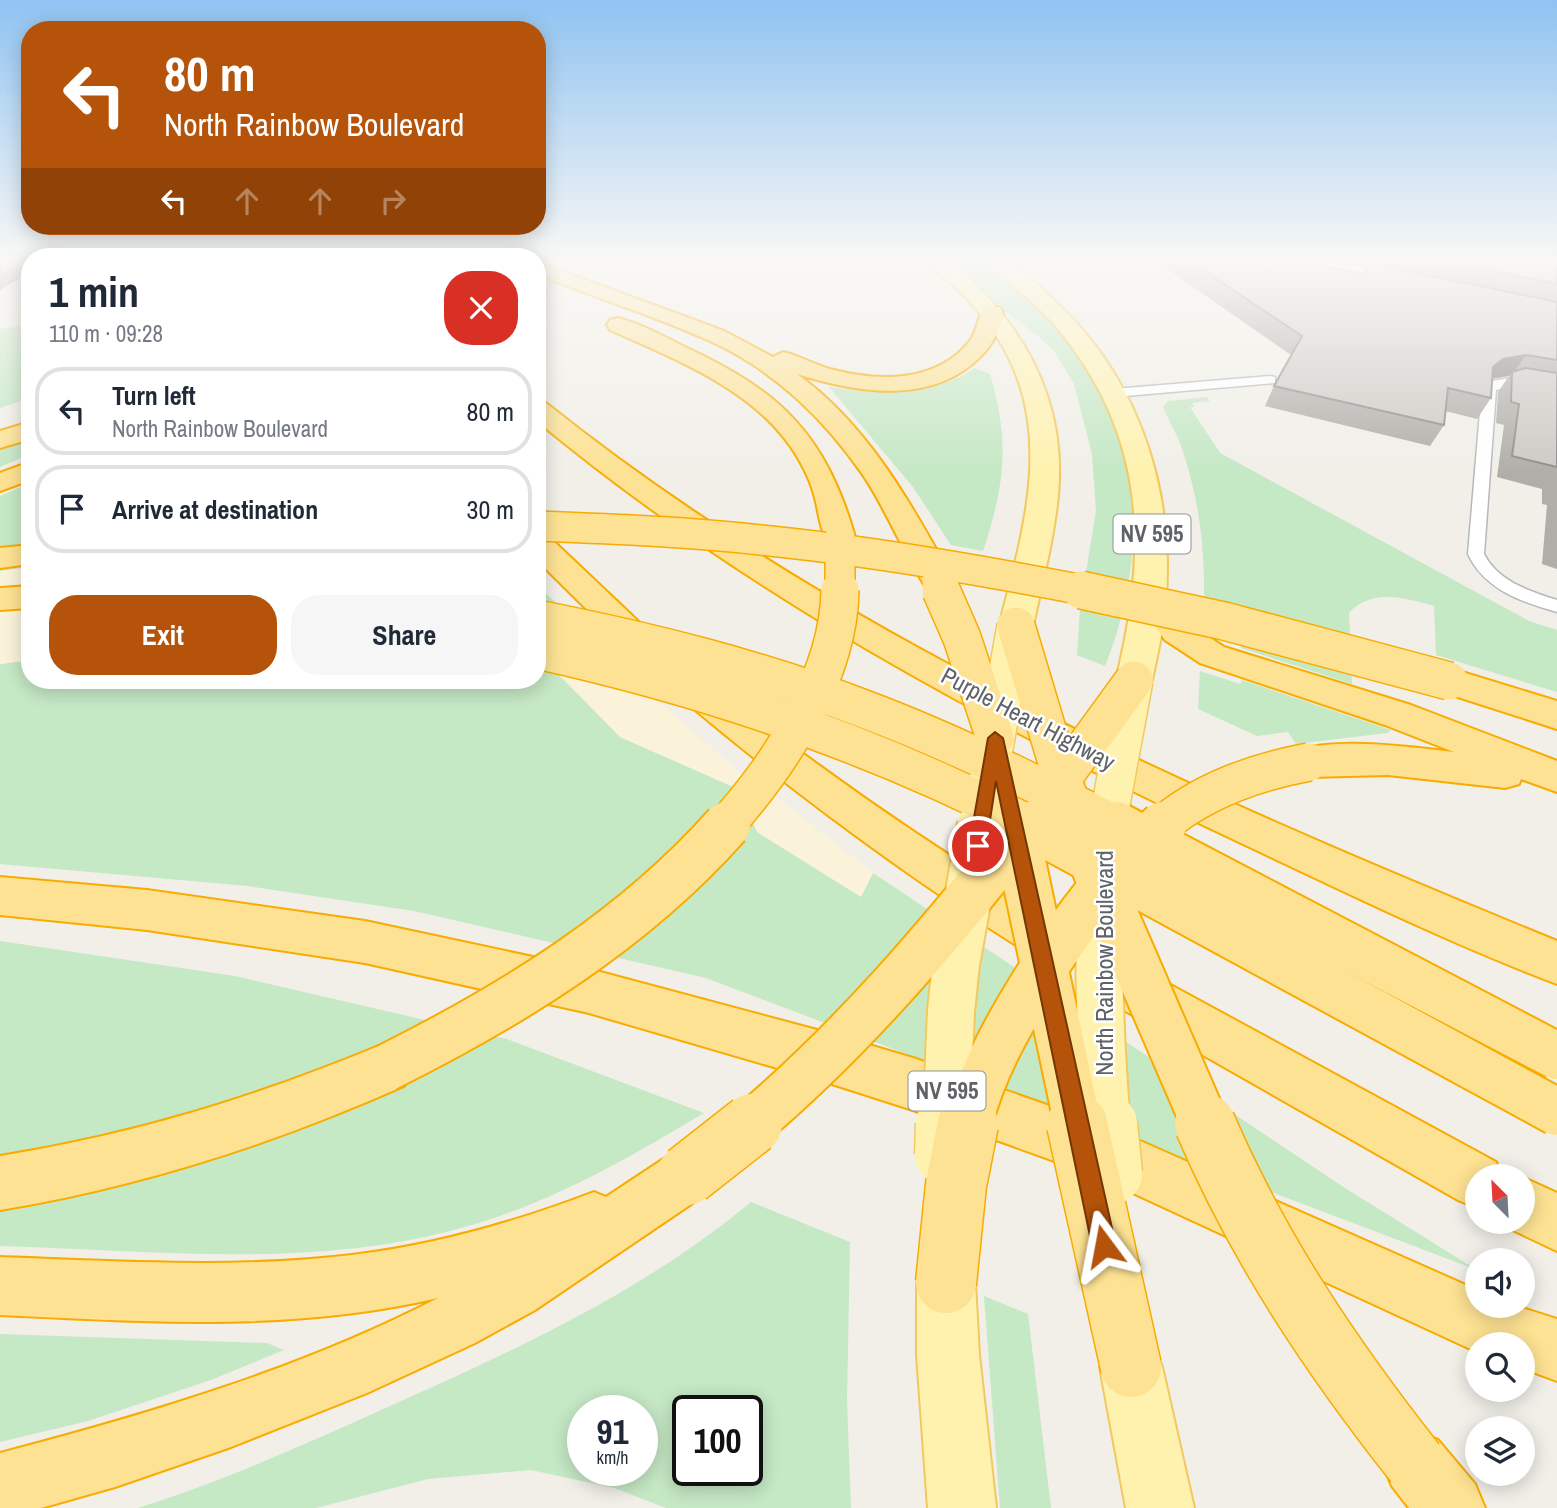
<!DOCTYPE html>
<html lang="en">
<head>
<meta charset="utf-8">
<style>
	:root { --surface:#fff; --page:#f6f6f7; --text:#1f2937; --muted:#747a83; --line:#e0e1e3; --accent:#b45309 }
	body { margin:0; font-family:"Archivo Narrow",sans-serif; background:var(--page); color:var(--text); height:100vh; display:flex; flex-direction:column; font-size:26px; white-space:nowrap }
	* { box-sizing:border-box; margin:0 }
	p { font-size:23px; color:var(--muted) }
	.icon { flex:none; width:38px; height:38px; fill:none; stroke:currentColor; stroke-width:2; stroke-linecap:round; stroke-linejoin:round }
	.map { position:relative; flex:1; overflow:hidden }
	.details { position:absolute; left:21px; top:248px; width:525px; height:441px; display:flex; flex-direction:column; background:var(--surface); border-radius:28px; box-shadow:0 4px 18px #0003 }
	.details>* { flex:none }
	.banner { position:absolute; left:21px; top:21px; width:525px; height:214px; border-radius:28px; box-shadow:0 4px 18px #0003; background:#b45309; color:#fff; overflow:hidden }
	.needle { width:46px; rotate:336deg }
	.buttons { position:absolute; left:1465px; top:1164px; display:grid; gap:14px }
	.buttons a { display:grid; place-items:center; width:70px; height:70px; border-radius:50%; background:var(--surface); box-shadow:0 4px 18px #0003; font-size:35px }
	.speed { position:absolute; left:567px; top:1395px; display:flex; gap:14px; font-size:35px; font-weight:700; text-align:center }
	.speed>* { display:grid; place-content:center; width:91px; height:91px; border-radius:50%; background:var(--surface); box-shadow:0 4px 18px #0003; line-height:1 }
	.speed small { font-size:18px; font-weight:400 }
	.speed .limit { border:4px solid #111; border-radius:10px; background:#fff; color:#111 }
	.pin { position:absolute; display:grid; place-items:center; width:60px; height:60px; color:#fff; margin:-30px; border:4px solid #fff; border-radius:50%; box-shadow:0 2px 7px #0007 }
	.me { position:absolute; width:77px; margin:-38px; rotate:347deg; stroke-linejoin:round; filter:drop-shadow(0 0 5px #0008) }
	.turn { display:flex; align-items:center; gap:24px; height:147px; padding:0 28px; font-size:32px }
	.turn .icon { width:91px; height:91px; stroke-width:2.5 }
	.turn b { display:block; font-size:49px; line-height:60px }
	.lanes { display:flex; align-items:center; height:66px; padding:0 28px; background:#0003; justify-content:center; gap:35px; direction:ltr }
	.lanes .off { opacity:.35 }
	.round { display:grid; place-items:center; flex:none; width:74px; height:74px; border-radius:28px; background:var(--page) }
	.summary { display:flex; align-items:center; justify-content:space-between; height:119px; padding:0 28px }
	h1 { font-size:42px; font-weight:700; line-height:52px }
	.cta { display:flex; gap:14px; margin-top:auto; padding:14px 28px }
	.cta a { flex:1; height:80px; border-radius:28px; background:var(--accent); color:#fff; font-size:28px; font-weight:700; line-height:80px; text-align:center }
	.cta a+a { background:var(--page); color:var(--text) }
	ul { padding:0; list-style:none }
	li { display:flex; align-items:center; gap:21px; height:88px; margin:0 14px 10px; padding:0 14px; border:4px solid var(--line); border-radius:28px }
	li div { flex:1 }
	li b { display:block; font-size:26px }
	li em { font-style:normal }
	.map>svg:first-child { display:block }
</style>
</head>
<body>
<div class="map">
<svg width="1557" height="1508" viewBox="0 0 1557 1508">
	<rect width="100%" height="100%" fill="#f1efe8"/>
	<!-- green -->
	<g fill="#c5e8c5" fill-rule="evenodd">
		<path d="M955 262C963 262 974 260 982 262 996 266 1028 299 1039 310 1137 412 1157 537 1105 666L1077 655 1080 609 1096 511 1092 454 1074 384 1054 351 1038 336 1001 308Z"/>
		<path d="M30 325V398L0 408V329Z"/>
		<path d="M975 368 990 374C1010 442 1005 484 983 551L951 545 913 487 829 387C877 394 933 397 975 368Z"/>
		<path d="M1207 397 1210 401 1192 403 1194 407H1190L1220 453 1529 621 1557 630V692L1436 655 1434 606C1406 598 1371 588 1349 613L1352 684 1241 648 1242 644 1204 602C1205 548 1199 497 1181 446 1176 432 1168 420 1163 406L1168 401Z"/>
		<path d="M30 438V454L0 467V450Z"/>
		<path d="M30 483V567L0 571V496Z"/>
		<path d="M537 585 652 696 620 737 736 788 861 896 873 873 1345 1188 1477 1270 706 978 414 911 248 886 0 864V664L30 660V681H537Z"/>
		<path d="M1200 671 1240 684 1242 680 1391 730 1387 733 1296 744 1288 732 1257 736 1198 709Z"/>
		<path d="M0 941 235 976 507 1039 704 1113C624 1161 542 1208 450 1231 303 1269 150 1250 0 1246Z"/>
		<path d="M751 1202 850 1242 847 1401 851 1508H666L614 1488 531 1470 428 1479 316 1508H138C224 1481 308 1443 390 1406 516 1350 644 1291 751 1202ZM583 1410H642V1470H583ZM747 1410V1470H688V1410Z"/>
		<path d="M984 1296 1028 1314 1051 1508H1000Z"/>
		<path d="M0 1334 267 1343 284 1350 211 1380 88 1421 0 1442Z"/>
	</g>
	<!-- sand -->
	<g fill="#fbf3d9">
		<path d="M30 567V660L0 664V571Z"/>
		<path d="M559 675 652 696 743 775 784 803 873 873 861 897 757 832 736 788 620 737Z"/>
	</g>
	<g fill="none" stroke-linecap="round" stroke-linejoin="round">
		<defs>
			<g id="service">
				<path d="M1270 376 1275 377V383L1114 397 1107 393 1114 389Z"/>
				<path d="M1512 378 1557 385V393L1512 386 1496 390 1484 554C1498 582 1530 591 1557 600V612C1521 602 1484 589 1468 554L1482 388 1491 381Z"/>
			</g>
			<path id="minor" d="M1299 262H1339L1422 281 1425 285 1422 289 1415 291 1302 266Z"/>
			<g id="primary">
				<path d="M928 262H951C1022 322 1067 399 1058 495 1054 539 1042 583 1033 626L1028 634 1016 637 1004 634 999 626C1024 529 1056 428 997 337 986 319 971 302 956 288 947 279 936 272 928 262Z"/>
				<path d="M985 262C992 262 1000 261 1007 262 1020 266 1053 299 1064 310 1142 387 1176 498 1165 607 1163 631 1157 656 1152 680L1147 689 1134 693 1121 689 1116 680C1147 553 1148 443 1063 335 1053 322 1039 308 1026 297 1013 285 996 276 985 262Z"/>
				<path d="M946 1254 967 1262 975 1283 979 1355 996 1508H928L917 1355V1283L925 1262Z"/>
				<path d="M1131 1336 1153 1345 1162 1367 1194 1508H1126L1100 1367 1109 1345Z"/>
			</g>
			<g id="motorway">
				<path d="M537 262 724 331 773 357 783 352C801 356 816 366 834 370 880 382 937 382 969 342 978 331 977 318 984 307H1000L1003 312C1001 328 993 344 982 355 934 406 857 393 797 374 867 424 913 506 953 580L948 587 937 590 926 587C902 551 887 511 863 475 825 420 774 370 712 342 656 316 595 298 537 274Z"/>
				<path d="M618 318C642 324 665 337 687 348 782 392 826 436 855 537L851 543 840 546 829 543C820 531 819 513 815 498 812 485 805 470 798 458 759 391 677 360 610 330L607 325 610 320Z"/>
				<path d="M537 400 546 403C845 642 1205 797 1557 941V984C1449 943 1345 892 1241 843 994 727 748 596 537 421Z"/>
				<path d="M30 422V439L0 448V431Z"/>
				<path d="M30 462V480L0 491V473Z"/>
				<path d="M537 534 548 536 661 643 666 651 661 659 649 663 637 659 537 560Z"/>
				<path d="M30 545V564L0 568V548Z"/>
				<path d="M30 586V608L0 610V588Z"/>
				<path d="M1150 587 1162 591 1189 624 1224 647 1411 705 1557 761V792L1521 779 1519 784 1505 788 1388 775 1309 777 1295 773 1290 762 1295 751C1339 737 1408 747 1454 752L1385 725 1200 663 1165 640 1134 598 1138 591Z"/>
				<path d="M1449 668 1557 701V729L1436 690 1431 681 1436 672Z"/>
				<path d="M695 677 708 681C823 772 943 856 1070 929L1077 944 1070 959 1054 965 1038 959C912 881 795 794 682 699L677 690 682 681Z"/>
				<path d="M0 877 147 890 365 921 589 969 832 1034 913 1058 1104 1125 1477 1290V1306H1516L1557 1319V1381L1522 1368V1344H1477V1352L1096 1176 913 1110 832 1084 589 1013 365 963 147 930 0 915Z"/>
				<path d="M1139 970 1156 977 1496 1162 1502 1176H1477V1208L1458 1200 1122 1009 1115 993 1122 977Z"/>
				<path d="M386 1043 404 1050 411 1068 404 1086C273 1144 141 1187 0 1210V1156C137 1134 259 1096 386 1043Z"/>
				<path d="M687 1148 706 1156 714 1175 706 1194 535 1310 475 1343 367 1393 231 1447 115 1487 41 1508H0V1453C149 1414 300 1369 438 1298 294 1332 146 1322 0 1315V1257C117 1261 235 1269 352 1255 435 1245 516 1222 594 1192L606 1197 668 1156Z"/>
				<path d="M1522 1177 1557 1193V1251L1502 1225 1501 1222H1522Z"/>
				<path d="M1415 1430 1438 1440 1475 1484 1485 1508H1409L1392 1486 1382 1463 1392 1440Z"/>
			</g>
		</defs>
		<!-- service casing -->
		<use href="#service" stroke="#b5b8bc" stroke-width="3"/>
		<!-- minor casing -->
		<use href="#minor" stroke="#b5b8bc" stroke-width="4"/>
		<!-- primary casing -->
		<use href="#primary" stroke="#f2c960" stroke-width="4"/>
		<!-- motorway casing -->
		<use href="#motorway" stroke="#f9ab00" stroke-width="4"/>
		<!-- service -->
		<use href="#service" fill="#fff" fill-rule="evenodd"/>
		<!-- minor -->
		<use href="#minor" fill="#fff" fill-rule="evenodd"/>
		<!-- primary -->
		<use href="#primary" fill="#fff2af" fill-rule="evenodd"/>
		<!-- motorway -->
		<use href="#motorway" fill="#fde293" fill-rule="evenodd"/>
		<defs>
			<g id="primary-bridge-far2">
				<path d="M980 826 1016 626"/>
				<path d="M1107 826 1134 680"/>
			</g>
			<g id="primary-bridge-far1">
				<path d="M1107 825C1095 925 1099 1026 1107 1126"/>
				<path d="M946 1126 951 1011 956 964 981 825"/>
			</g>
			<g id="primary-bridge">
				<path d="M1107 1124 1112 1174"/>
				<path d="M945 1155 946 1124"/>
			</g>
			<g id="motorway-bridge-far3">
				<path d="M537 526C615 529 693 532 770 541 877 552 984 571 1089 591"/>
				<path d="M937 580 942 591"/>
				<path d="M840 591V537"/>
			</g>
			<g id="motorway-bridge-far2">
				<path d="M941 590 962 638 995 738"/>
				<path d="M1081 590 1224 621 1449 681"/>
				<path d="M537 619C648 641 758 668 864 709 952 742 1036 784 1119 826"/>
				<path d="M1016 626 1062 779 1080 826"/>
				<path d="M537 650C709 688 876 745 1032 826"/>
				<path d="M1062 779 1134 680"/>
				<path d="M725 826C780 764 839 676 840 590"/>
				<path d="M1161 826C1203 790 1255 772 1309 762"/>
			</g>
			<g id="motorway-bridge-far1">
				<path d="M1029 825 1557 1112"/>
				<path d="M1079 825 1102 886 1206 1126"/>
				<path d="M1116 825 1557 1056"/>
				<path d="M1017 838 1078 1126"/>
				<path d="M386 1068C512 1005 633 931 727 825"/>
				<path d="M749 1126C850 1041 935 941 1017 838"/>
				<path d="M968 1126C982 1070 1008 1025 1038 977 1074 921 1113 869 1163 825"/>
			</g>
			<g id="motorway-bridge">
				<path d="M1077 1124 1131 1367"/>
				<path d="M1205 1124C1258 1248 1332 1358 1415 1463"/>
				<path d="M687 1175 752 1124"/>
				<path d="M946 1283 956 1185 968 1124"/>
			</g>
		</defs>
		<!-- primary-bridge-far2 casing -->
		<use href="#primary-bridge-far2" stroke="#f2c960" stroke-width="40" stroke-linecap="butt"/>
		<!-- primary-bridge-far1 casing -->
		<use href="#primary-bridge-far1" stroke="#f2c960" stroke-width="50" stroke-linecap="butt"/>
		<!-- primary-bridge casing -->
		<use href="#primary-bridge" stroke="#f2c960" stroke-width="63" stroke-linecap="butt"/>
		<!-- motorway-bridge-far3 casing -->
		<use href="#motorway-bridge-far3" stroke="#f9ab00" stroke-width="32" stroke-linecap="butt"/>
		<!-- motorway-bridge-far2 casing -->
		<use href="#motorway-bridge-far2" stroke="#f9ab00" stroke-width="40" stroke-linecap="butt"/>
		<!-- motorway-bridge-far1 casing -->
		<use href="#motorway-bridge-far1" stroke="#f9ab00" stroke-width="50" stroke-linecap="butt"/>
		<!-- motorway-bridge casing -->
		<use href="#motorway-bridge" stroke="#f9ab00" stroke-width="63" stroke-linecap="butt"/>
		<!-- primary-bridge-far2 -->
		<use href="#primary-bridge-far2" stroke="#fff2af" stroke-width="37"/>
		<!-- primary-bridge-far1 -->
		<use href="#primary-bridge-far1" stroke="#fff2af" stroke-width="46"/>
		<!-- primary-bridge -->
		<use href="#primary-bridge" stroke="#fff2af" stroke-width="60"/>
		<!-- motorway-bridge-far3 -->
		<use href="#motorway-bridge-far3" stroke="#fde293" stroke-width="29"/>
		<!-- motorway-bridge-far2 -->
		<use href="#motorway-bridge-far2" stroke="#fde293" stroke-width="37"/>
		<!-- motorway-bridge-far1 -->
		<use href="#motorway-bridge-far1" stroke="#fde293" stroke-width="46"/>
		<!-- motorway-bridge -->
		<use href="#motorway-bridge" stroke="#fde293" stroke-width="60"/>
	</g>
	<!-- wall -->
	<path fill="#afaea9" d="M1157 262H1302L1364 274 1380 265 1381 262H1557V569L1542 564 1547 505 1542 504V489L1497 477 1504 425 1496 423 1498 392 1509 376 1492 379 1491 398 1477 419 1445 411 1444 425 1430 446 1265 406 1274 386 1291 355Z"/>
	<!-- shaded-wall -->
	<g fill="#8f8d8a">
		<path d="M18 262H30L28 273 0 290V273Z"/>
		<path d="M1526 355 1512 375V372L1509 376 1489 379 1493 367 1503 359Z"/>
	</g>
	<!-- building -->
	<g fill="#cccac5" stroke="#8f8d8a" stroke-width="2">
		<path d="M0 262H18L0 273Z"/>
		<path d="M1191 262H1302L1364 274 1374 264 1557 302V360L1526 355 1503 359 1493 367 1491 398 1448 388 1444 425 1274 386 1302 336Z"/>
		<path d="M1453 262H1557V284Z"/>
		<path d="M1526 368 1557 373V467L1512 456 1519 404 1511 402 1512 372Z"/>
	</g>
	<!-- sky -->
	<linearGradient id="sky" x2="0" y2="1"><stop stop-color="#8fc3f1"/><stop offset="0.55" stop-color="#f9f8f5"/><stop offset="1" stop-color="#f9f8f5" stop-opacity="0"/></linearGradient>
	<rect width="1557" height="474" fill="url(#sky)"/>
	<!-- route -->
	<path fill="#b45309" stroke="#753606" stroke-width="2" d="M995 732 1003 738 1116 1246 1112 1254 1104 1257 1096 1254 1092 1246 996 781 986 846 984 851 978 853 972 851 969 846 988 738Z"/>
	<g text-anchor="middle" stroke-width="5" stroke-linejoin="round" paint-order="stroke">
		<!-- shield labels -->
		<g fill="#fff" stroke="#8f9295" stroke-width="2">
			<rect x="1113.5" y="514.5" width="77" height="39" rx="5"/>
			<rect x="908.5" y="1071.5" width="77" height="39" rx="5"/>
		</g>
		<g font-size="23" font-weight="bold" fill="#5f6368">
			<text x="1152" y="542">NV 595</text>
			<text x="947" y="1099">NV 595</text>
		</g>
		<!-- street labels -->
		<g font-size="24" fill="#5f6368" stroke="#fff">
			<text transform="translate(1028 719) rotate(28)" y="8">Purple Heart Highway</text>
			<text transform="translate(1105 963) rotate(-90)" y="8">North Rainbow Boulevard</text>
		</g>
	</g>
</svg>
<div class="buttons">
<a><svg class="needle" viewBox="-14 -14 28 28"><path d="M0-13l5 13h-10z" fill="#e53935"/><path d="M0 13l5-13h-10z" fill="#747a83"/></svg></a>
<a><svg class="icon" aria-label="sound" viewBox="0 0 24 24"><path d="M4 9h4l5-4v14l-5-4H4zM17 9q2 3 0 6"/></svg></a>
<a><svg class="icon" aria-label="search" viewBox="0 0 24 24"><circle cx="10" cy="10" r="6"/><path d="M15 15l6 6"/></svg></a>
<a><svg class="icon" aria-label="layers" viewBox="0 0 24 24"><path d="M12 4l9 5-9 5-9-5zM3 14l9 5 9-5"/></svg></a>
</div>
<div class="speed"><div>91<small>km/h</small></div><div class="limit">100</div></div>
<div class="pin" style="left:978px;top:846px;background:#d93025"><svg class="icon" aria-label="arrive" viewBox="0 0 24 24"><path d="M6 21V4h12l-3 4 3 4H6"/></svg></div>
<svg class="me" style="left:1104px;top:1246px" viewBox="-20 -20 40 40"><path d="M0-17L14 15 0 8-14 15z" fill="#b45309" stroke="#fff" stroke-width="4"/></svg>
<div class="banner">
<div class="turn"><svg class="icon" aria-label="left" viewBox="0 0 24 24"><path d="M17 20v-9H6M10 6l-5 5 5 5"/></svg><div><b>80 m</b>North Rainbow Boulevard</div></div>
<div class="lanes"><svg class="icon" aria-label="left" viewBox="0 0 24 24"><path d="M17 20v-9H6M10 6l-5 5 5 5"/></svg><svg class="icon off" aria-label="ahead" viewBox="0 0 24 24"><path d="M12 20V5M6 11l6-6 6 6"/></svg><svg class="icon off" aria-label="ahead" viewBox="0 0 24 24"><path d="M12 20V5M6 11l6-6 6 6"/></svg><svg class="icon off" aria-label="right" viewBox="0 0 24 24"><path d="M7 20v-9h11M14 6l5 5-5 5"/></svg></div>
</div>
<section class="details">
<div class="summary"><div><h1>1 min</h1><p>110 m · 09:28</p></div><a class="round" style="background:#d93025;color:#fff"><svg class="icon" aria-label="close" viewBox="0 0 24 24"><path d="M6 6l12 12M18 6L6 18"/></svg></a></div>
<ul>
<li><svg class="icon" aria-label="left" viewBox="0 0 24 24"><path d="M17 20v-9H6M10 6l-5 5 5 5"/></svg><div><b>Turn left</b><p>North Rainbow Boulevard</p></div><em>80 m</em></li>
<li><svg class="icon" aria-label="arrive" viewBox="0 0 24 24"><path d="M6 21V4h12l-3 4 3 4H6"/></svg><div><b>Arrive at destination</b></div><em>30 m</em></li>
</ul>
<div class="cta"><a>Exit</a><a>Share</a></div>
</section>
</div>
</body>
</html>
